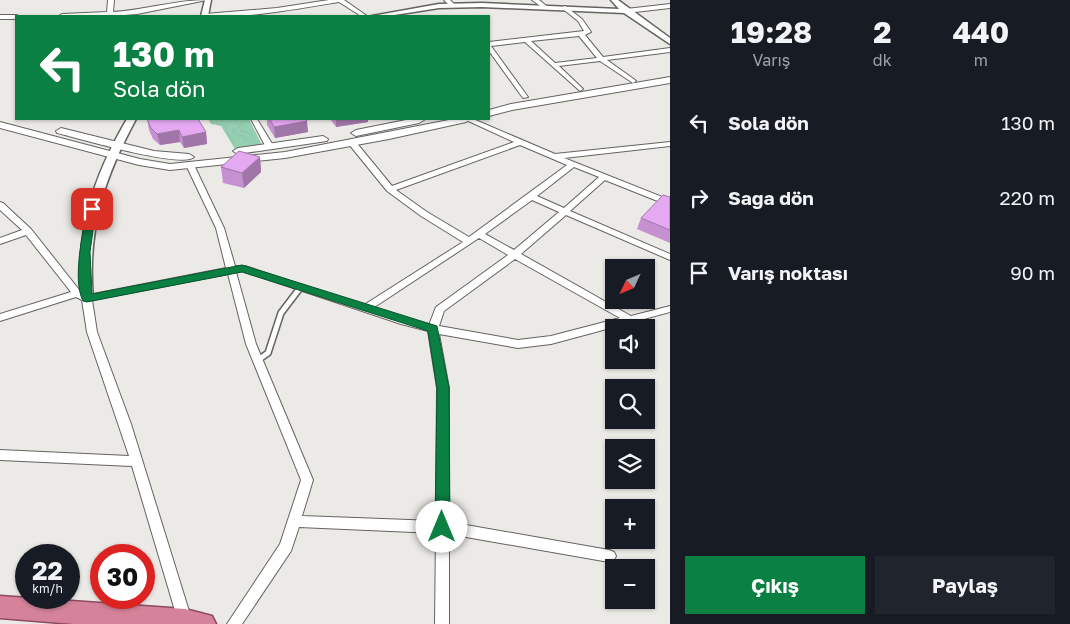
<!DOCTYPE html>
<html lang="tr">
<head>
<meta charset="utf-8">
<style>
	:root { --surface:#171b24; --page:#20242c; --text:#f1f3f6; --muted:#9ea1a6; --accent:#0b8043 }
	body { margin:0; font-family:"Golos Text",sans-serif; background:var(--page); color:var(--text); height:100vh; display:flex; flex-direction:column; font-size:19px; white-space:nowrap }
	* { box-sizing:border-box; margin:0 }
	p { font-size:16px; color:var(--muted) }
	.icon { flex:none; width:28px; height:28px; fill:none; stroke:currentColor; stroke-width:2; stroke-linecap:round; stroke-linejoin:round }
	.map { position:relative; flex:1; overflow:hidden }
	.drawer { display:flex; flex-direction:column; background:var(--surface); width:400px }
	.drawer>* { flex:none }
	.banner { position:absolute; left:15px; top:15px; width:475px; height:105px; border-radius:0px; box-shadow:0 1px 4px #0004; background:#0b8043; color:#fff; overflow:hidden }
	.needle { width:32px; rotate:226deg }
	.fabs { position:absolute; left:605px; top:259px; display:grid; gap:10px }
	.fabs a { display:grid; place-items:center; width:50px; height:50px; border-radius:0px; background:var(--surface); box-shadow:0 1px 4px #0004; font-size:25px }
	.speed { position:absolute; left:15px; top:544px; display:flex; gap:10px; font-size:25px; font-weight:700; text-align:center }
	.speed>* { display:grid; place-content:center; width:65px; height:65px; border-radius:50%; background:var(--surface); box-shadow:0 1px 4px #0004; line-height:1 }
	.speed small { font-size:12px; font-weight:400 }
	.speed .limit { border:8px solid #d22; background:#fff; color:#111 }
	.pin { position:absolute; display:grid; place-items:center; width:42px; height:42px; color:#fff; margin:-21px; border-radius:10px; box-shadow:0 2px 8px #0006 }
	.me { position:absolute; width:55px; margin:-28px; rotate:0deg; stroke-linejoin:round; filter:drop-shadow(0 0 4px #0008) }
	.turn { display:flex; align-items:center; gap:18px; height:105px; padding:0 15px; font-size:22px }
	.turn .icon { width:65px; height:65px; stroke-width:2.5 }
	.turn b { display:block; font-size:35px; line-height:42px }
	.eta { display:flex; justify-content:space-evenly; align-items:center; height:85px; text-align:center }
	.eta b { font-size:30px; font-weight:700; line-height:35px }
	.action { display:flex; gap:10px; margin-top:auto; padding:10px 15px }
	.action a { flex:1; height:58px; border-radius:0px; background:var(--accent); color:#fff; font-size:20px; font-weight:700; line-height:58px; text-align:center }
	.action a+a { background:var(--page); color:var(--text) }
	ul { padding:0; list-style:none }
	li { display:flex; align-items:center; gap:15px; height:75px; padding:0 15px }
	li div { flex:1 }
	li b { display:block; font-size:19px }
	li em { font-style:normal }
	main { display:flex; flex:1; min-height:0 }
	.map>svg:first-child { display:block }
</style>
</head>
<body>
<main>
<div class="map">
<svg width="670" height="624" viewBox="0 0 670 624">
	<rect width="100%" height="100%" fill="#eceae6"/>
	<!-- green -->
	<path fill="#93cfb0" d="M208 119H249L262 145 235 149 221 126 211 124Z"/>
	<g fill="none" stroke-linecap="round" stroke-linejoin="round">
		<defs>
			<path id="service" d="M258 360 268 353 281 313 300 288"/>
			<g id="minor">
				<path d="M108 0H114L113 12C145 10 176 0 207 0L137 14 113 16H59L62 14 107 12Z"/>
				<path d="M329 0H344L367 16H361L339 2C294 9 247 19 202 16L205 14 277 8Z"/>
				<path d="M444 0H450L456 6 451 7Z"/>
				<path d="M532 0H539L548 7 543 8Z"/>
				<path d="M670 4V8L626 13 623 11 626 9Z"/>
				<path d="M565 6 582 19 591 32 585 35 603 57 670 48V52L607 60 635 80 636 81 633 83 600 61 559 66 582 88 583 89 580 91 525 42 491 46 528 97 523 98 489 51V42L584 31 578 21 563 9V7ZM579 36 597 58 555 63 531 41Z"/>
				<path d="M0 15H16L18 16H16V19H0Z"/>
				<path d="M251 119H257L274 147 273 149H267Z"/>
				<path d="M464 119H473L555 154 670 142V146L564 158 670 200V206L605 180 570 211 670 254V260L566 215 521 254 631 316 670 306V312L551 344 518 348 439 334 449 388V522L609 550 614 552 616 556 614 560 609 562 449 534V624H435L436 533 299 527 291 551 242 624H227L280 544 301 480 246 344 228 274 92 300 97 332 131 424 193 624H179L132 466 0 460V450L129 456 87 332 82 300 76 297 0 321V314L71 292 26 235 0 244V238L22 230 0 210V202L3 203 31 229 80 291 88 295 226 268 216 228 186 165 190 163H193L224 228 235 266H245L364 305 463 242 421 216 387 191 348 143 352 141H355L392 186 514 142ZM520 145 567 165 469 237 427 212 396 190ZM574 167 599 177 564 208 537 196ZM532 200 559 212 514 250 485 234ZM479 238 508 255 436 307 429 325 373 308ZM515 259 620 318 551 336 518 340 439 326 444 311ZM242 271 401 324 428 331 437 388 436 521 302 516 313 480 256 344 236 272Z"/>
			</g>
			<g id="tertiary">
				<path d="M205 0H211L208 16H201Z"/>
				<path d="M611 0H618L670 38V44L624 13 482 7 439 8 388 16H372L439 4 482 3 619 9Z"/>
				<path d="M127 119H136C104 178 87 230 93 298L87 302 81 298C76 230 93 177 127 119Z"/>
			</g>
			<g id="secondary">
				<path d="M670 77V83L512 110 489 116V110L511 104Z"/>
				<path d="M411 119 424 120 419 123 356 136 351 133 356 130Z"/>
				<path d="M454 119H471L466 122 389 139 285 158 170 170 139 165 0 128V122L140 159 170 164 285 152Z"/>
				<path d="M61 128 154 151 189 154 194 157C182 169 78 138 57 133L56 131Z"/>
				<path d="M323 136 328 139 327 141 238 154 233 151 238 148Z"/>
			</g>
			<path id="trunk" d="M0 596 185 609 212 616 216 624H74L0 618Z"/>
		</defs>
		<!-- service casing -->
		<use href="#service" stroke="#656360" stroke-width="8"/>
		<!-- minor casing -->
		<use href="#minor" stroke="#656360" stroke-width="2"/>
		<!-- tertiary casing -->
		<use href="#tertiary" stroke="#656360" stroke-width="3"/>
		<!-- secondary casing -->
		<use href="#secondary" stroke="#656360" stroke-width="2"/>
		<!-- trunk casing -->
		<use href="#trunk" stroke="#8d4b5d" stroke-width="3"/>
		<!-- path -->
		<g stroke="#8a8886" stroke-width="1" stroke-dasharray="0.5 2.5" stroke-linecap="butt">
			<path d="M210 119 211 122 224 125 234 145"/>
			<path d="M219 119 220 121 226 119"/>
			<path d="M235 119 246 141"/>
			<path d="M242 119V124L233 130V133L244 137"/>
			<path d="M241 130 252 134 246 140"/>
		</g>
		<!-- service -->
		<use href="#service" stroke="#fff" stroke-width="5"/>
		<!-- minor -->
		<use href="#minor" fill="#fff" fill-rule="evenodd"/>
		<!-- tertiary -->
		<use href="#tertiary" fill="#fff" fill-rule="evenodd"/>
		<!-- secondary -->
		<use href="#secondary" fill="#fff" fill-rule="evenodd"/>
		<!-- trunk -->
		<use href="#trunk" fill="#d4839a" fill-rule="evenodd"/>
	</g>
	<!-- wall -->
	<g fill="#c591d0">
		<path d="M147 119 206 132 207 144 184 148 180 142 160 145 153 139 149 130Z"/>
		<path d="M267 119H306L308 132 275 138 267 125Z"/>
		<path d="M330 119H368V122L336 127Z"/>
		<path d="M260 157 261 172 244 188 223 183 221 167Z"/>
		<path d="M670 197V243L637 229 641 218Z"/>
	</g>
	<!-- shaded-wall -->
	<g fill="#a076a9">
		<path d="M336 119H368V122L336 127Z"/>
		<path d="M307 121 308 132 275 138 274 127Z"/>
		<path d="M179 130 180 142 160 145 157 134Z"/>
		<path d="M206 132 207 144 184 148 182 137Z"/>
		<path d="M260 157 261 172 244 188 242 173Z"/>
	</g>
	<!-- building -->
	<g fill="#e5a9f2" stroke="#a076a9">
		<path d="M147 119H198L206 132 182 137 179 130 157 134 151 128Z"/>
		<path d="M270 119H306L307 121 274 127Z"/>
		<path d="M239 151 260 157 242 173 221 167Z"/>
		<path d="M663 195 670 197V230L641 218Z"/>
	</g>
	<!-- route -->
	<path fill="#0b8043" stroke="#07532c" d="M92 206 96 209 90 252 92 294 242 265 437 326 449 388 450 527 448 532 442 534 437 532 435 527 437 388 428 331 242 272 87 302 83 301C72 279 83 233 87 209Z"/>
</svg>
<div class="fabs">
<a><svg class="needle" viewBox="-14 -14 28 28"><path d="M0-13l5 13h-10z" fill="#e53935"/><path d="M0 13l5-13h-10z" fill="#9ea1a6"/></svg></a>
<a><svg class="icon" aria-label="sound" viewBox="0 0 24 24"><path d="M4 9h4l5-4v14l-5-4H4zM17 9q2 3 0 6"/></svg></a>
<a><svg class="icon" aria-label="search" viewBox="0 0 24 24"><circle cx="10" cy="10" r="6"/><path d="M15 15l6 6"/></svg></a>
<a><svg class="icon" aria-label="layers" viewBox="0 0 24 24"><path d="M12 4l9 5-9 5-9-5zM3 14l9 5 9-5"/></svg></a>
<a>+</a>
<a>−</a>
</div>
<div class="speed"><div>22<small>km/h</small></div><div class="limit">30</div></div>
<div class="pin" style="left:92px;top:209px;background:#d93025"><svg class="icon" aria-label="arrive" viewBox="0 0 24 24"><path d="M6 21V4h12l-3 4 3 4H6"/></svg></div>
<svg class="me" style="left:442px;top:527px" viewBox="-20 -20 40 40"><circle r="19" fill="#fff"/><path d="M0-13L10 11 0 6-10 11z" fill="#0b8043"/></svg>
<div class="banner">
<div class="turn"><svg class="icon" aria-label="left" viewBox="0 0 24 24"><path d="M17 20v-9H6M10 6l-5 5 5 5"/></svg><div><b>130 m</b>Sola dön</div></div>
</div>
</div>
<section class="drawer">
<div class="eta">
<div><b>19:28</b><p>Varış</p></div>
<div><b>2</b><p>dk</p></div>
<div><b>440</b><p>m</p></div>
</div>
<ul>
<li><svg class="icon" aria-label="left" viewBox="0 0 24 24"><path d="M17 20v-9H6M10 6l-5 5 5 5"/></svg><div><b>Sola dön</b></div><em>130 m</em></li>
<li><svg class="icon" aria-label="right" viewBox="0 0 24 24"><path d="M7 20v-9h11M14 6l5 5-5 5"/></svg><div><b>Sağa dön</b></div><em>220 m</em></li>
<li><svg class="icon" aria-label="arrive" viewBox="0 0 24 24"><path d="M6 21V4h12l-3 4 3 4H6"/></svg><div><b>Varış noktası</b></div><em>90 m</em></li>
</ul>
<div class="action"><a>Çıkış</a><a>Paylaş</a></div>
</section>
</main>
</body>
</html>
